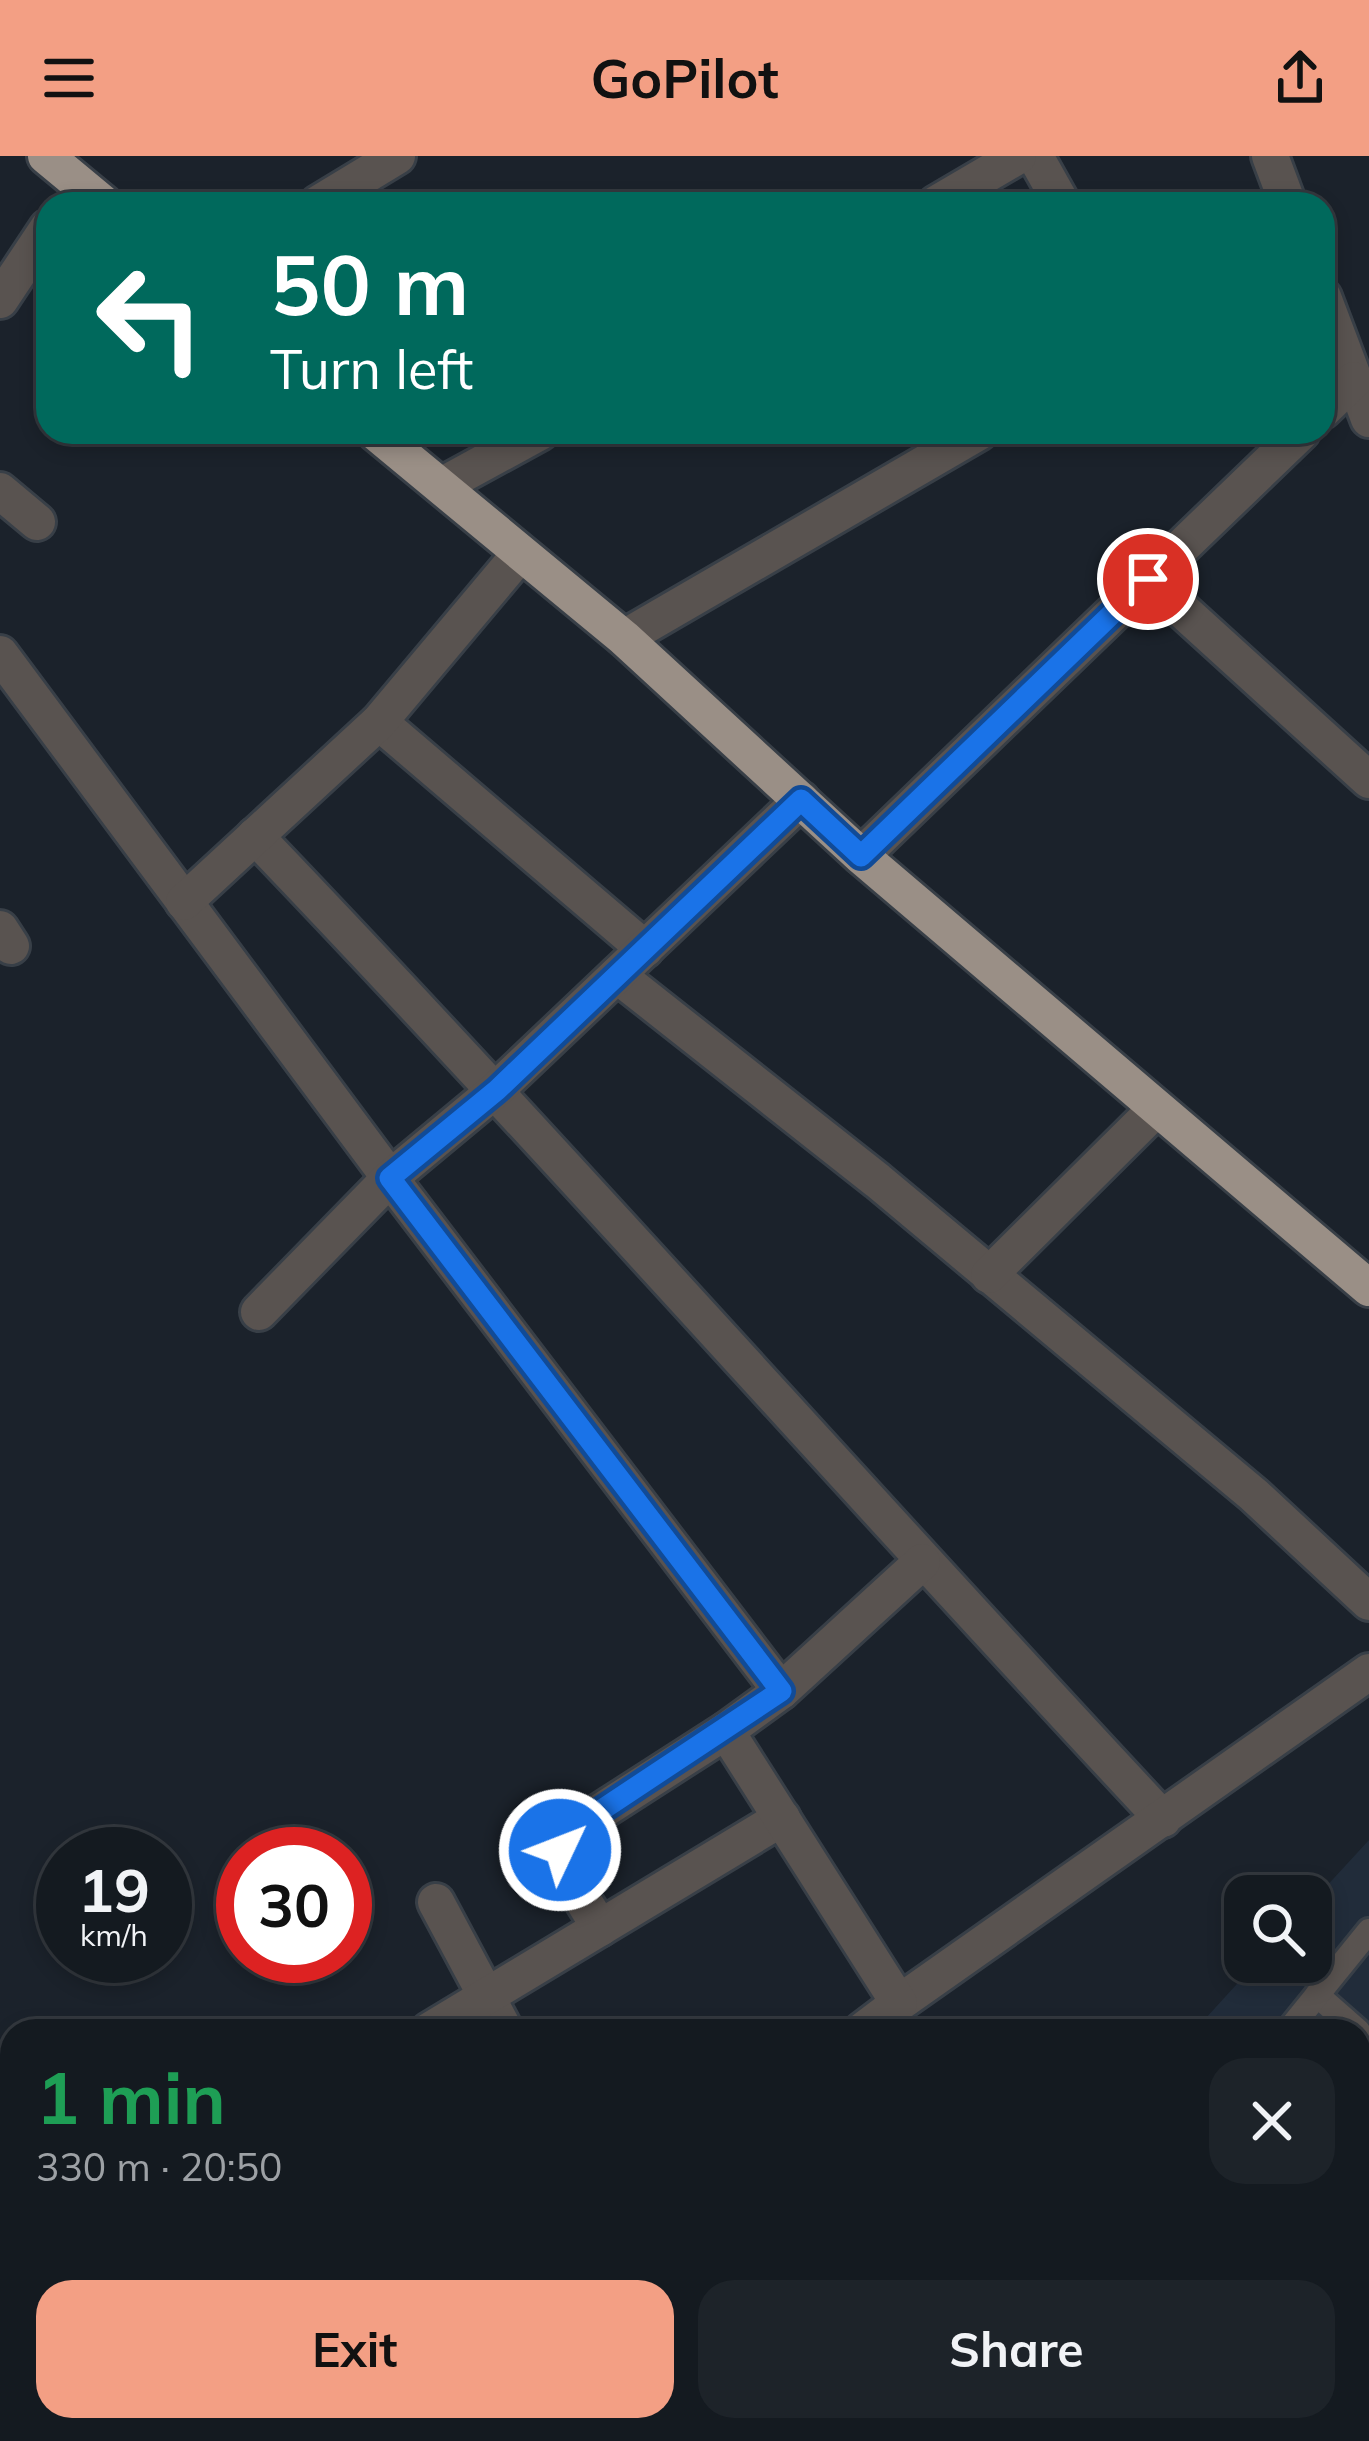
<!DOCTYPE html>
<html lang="en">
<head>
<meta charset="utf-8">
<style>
	:root { --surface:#141a20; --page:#1d2329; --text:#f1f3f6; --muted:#9da1a5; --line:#33383e; --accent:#f39f84 }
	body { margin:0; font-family:Mulish,sans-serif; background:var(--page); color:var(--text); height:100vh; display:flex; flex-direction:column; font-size:45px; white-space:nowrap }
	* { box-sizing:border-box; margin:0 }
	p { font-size:39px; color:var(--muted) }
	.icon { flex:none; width:66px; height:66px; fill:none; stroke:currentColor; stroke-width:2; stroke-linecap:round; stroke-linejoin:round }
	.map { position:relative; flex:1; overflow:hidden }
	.details { position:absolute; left:0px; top:1863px; width:1371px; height:423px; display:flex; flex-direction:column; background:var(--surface); border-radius:36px 36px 0 0; box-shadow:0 6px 18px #0003,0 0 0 3px var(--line) }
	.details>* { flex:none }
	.hud { position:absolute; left:36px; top:36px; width:1299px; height:252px; border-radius:36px; box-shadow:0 6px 18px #0003,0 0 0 3px var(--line); background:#00695c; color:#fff; overflow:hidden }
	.tools { position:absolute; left:1224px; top:1719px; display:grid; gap:24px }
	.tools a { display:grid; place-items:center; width:108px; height:108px; border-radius:24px; background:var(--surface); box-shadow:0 6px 18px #0003,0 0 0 3px var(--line); font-size:60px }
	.speed { position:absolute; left:36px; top:1671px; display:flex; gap:24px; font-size:60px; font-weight:700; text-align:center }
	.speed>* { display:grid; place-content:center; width:156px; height:156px; border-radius:50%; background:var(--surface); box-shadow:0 6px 18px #0003,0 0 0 3px var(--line); line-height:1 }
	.speed small { font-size:30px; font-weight:400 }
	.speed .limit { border:18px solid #d22; background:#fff; color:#111 }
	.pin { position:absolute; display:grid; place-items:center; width:102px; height:102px; color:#fff; margin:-51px; border:6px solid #fff; border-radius:50%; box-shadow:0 3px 12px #0007 }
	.me { position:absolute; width:132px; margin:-66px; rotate:47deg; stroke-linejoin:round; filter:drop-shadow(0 0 9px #0008) }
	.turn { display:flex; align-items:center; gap:42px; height:252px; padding:0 36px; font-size:54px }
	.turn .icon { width:156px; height:156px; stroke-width:2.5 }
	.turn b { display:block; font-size:84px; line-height:102px }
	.round { display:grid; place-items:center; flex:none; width:126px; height:126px; border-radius:36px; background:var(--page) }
	.overview { display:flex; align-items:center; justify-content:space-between; height:204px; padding:0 36px }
	h1 { font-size:72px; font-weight:700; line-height:90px; color:#1e9e55 }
	.button { display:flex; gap:24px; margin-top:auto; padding:24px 36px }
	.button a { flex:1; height:138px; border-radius:36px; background:var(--accent); color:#111; font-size:48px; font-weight:700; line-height:138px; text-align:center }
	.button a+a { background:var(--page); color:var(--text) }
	header { display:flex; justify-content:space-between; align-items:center; height:156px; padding:0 36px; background:var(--accent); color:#111; font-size:54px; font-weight:700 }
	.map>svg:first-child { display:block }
</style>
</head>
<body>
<header><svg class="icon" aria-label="menu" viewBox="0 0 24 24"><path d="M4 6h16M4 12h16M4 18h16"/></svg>GoPilot<svg class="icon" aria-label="share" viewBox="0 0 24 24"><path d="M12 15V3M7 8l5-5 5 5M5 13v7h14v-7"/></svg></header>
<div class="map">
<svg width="1369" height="2285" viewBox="0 0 1369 2285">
	<rect width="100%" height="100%" fill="#1b222b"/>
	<!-- built -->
	<path fill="#212c3a" d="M1369 1684V2285H1076L1070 2274H1359V1875H1194L1257 1806H1311V1747Z"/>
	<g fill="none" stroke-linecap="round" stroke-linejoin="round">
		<defs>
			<g id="service">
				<path d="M1317 1839 1358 1875"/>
				<path d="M1288 1875 1369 1775"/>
			</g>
			<g id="minor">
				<path d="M1035 0 1062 48"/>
				<path d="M1270 0 1288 48"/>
				<path d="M318 48 397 0"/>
				<path d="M936 48 1018 0"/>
				<path d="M1323 141 1369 263"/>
				<path d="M0 144 48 72"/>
				<path d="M1323 254 1354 224"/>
				<path d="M441 330 540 276"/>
				<path d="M0 335 37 366"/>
				<path d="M1148 423 1369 624"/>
				<path d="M624 482 979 276"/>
				<path d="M0 498 390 1022 781 1535"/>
				<path d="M379 566 645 793"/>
				<path d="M255 680C564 1003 858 1337 1163 1663"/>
				<path d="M861 700 1301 276"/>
				<path d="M184 746 379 566 520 398"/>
				<path d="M0 773 11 790"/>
				<path d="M617 819 878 1025 1254 1339 1369 1446"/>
				<path d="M989 1119 1155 954"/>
				<path d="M259 1156 390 1022 497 933 801 644"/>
				<path d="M436 1746 505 1875"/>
				<path d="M600 1772C585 1745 557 1712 561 1681L726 1575"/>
				<path d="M899 1847 1369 1516"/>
				<path d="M429 1875 782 1662"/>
				<path d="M862 1875 899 1847 726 1575 781 1535 922 1406"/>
				<path d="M0 2221 12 2214"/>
				<path d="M210 2274 215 2285"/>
				<path d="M943 2285 962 2274"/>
			</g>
			<g id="trunk">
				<path d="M46 0 104 48"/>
				<path d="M375 276 624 482 861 700 1369 1132"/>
			</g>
		</defs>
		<!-- service casing -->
		<use href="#service" stroke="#383f47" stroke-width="30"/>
		<!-- minor casing -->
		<use href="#minor" stroke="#383f47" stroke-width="42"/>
		<!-- trunk casing -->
		<use href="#trunk" stroke="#383f47" stroke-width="42"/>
		<!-- service -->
		<use href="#service" stroke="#595350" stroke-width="24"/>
		<!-- minor -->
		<use href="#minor" stroke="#595350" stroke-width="36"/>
		<!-- trunk -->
		<use href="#trunk" stroke="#9a8f86" stroke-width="36"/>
	</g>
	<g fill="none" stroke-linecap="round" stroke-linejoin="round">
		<defs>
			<path id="route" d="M560 1694 561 1681 781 1535 390 1022 497 934 801 644 861 700 1148 423"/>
		</defs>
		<!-- route casing -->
		<use href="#route" stroke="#114b97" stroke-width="30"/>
		<!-- route -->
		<use href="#route" stroke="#1a73e8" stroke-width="21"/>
	</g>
</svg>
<div class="tools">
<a><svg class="icon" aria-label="search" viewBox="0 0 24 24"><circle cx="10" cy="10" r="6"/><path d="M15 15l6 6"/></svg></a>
</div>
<div class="speed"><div>19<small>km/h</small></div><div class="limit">30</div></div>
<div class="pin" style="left:1148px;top:423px;background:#d93025"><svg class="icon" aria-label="arrive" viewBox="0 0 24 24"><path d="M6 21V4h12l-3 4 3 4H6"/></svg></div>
<svg class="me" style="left:560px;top:1694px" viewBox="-20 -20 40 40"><circle r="17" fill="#1a73e8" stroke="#fff" stroke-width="3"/><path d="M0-11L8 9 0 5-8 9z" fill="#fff"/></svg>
<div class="hud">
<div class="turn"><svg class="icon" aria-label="left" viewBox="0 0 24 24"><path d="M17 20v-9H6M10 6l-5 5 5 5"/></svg><div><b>50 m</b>Turn left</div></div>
</div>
<section class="details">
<div class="overview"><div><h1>1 min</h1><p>330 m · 20:50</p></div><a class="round"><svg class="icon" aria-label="close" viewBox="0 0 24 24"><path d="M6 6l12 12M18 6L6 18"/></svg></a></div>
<div class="button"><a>Exit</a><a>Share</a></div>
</section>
</div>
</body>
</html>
